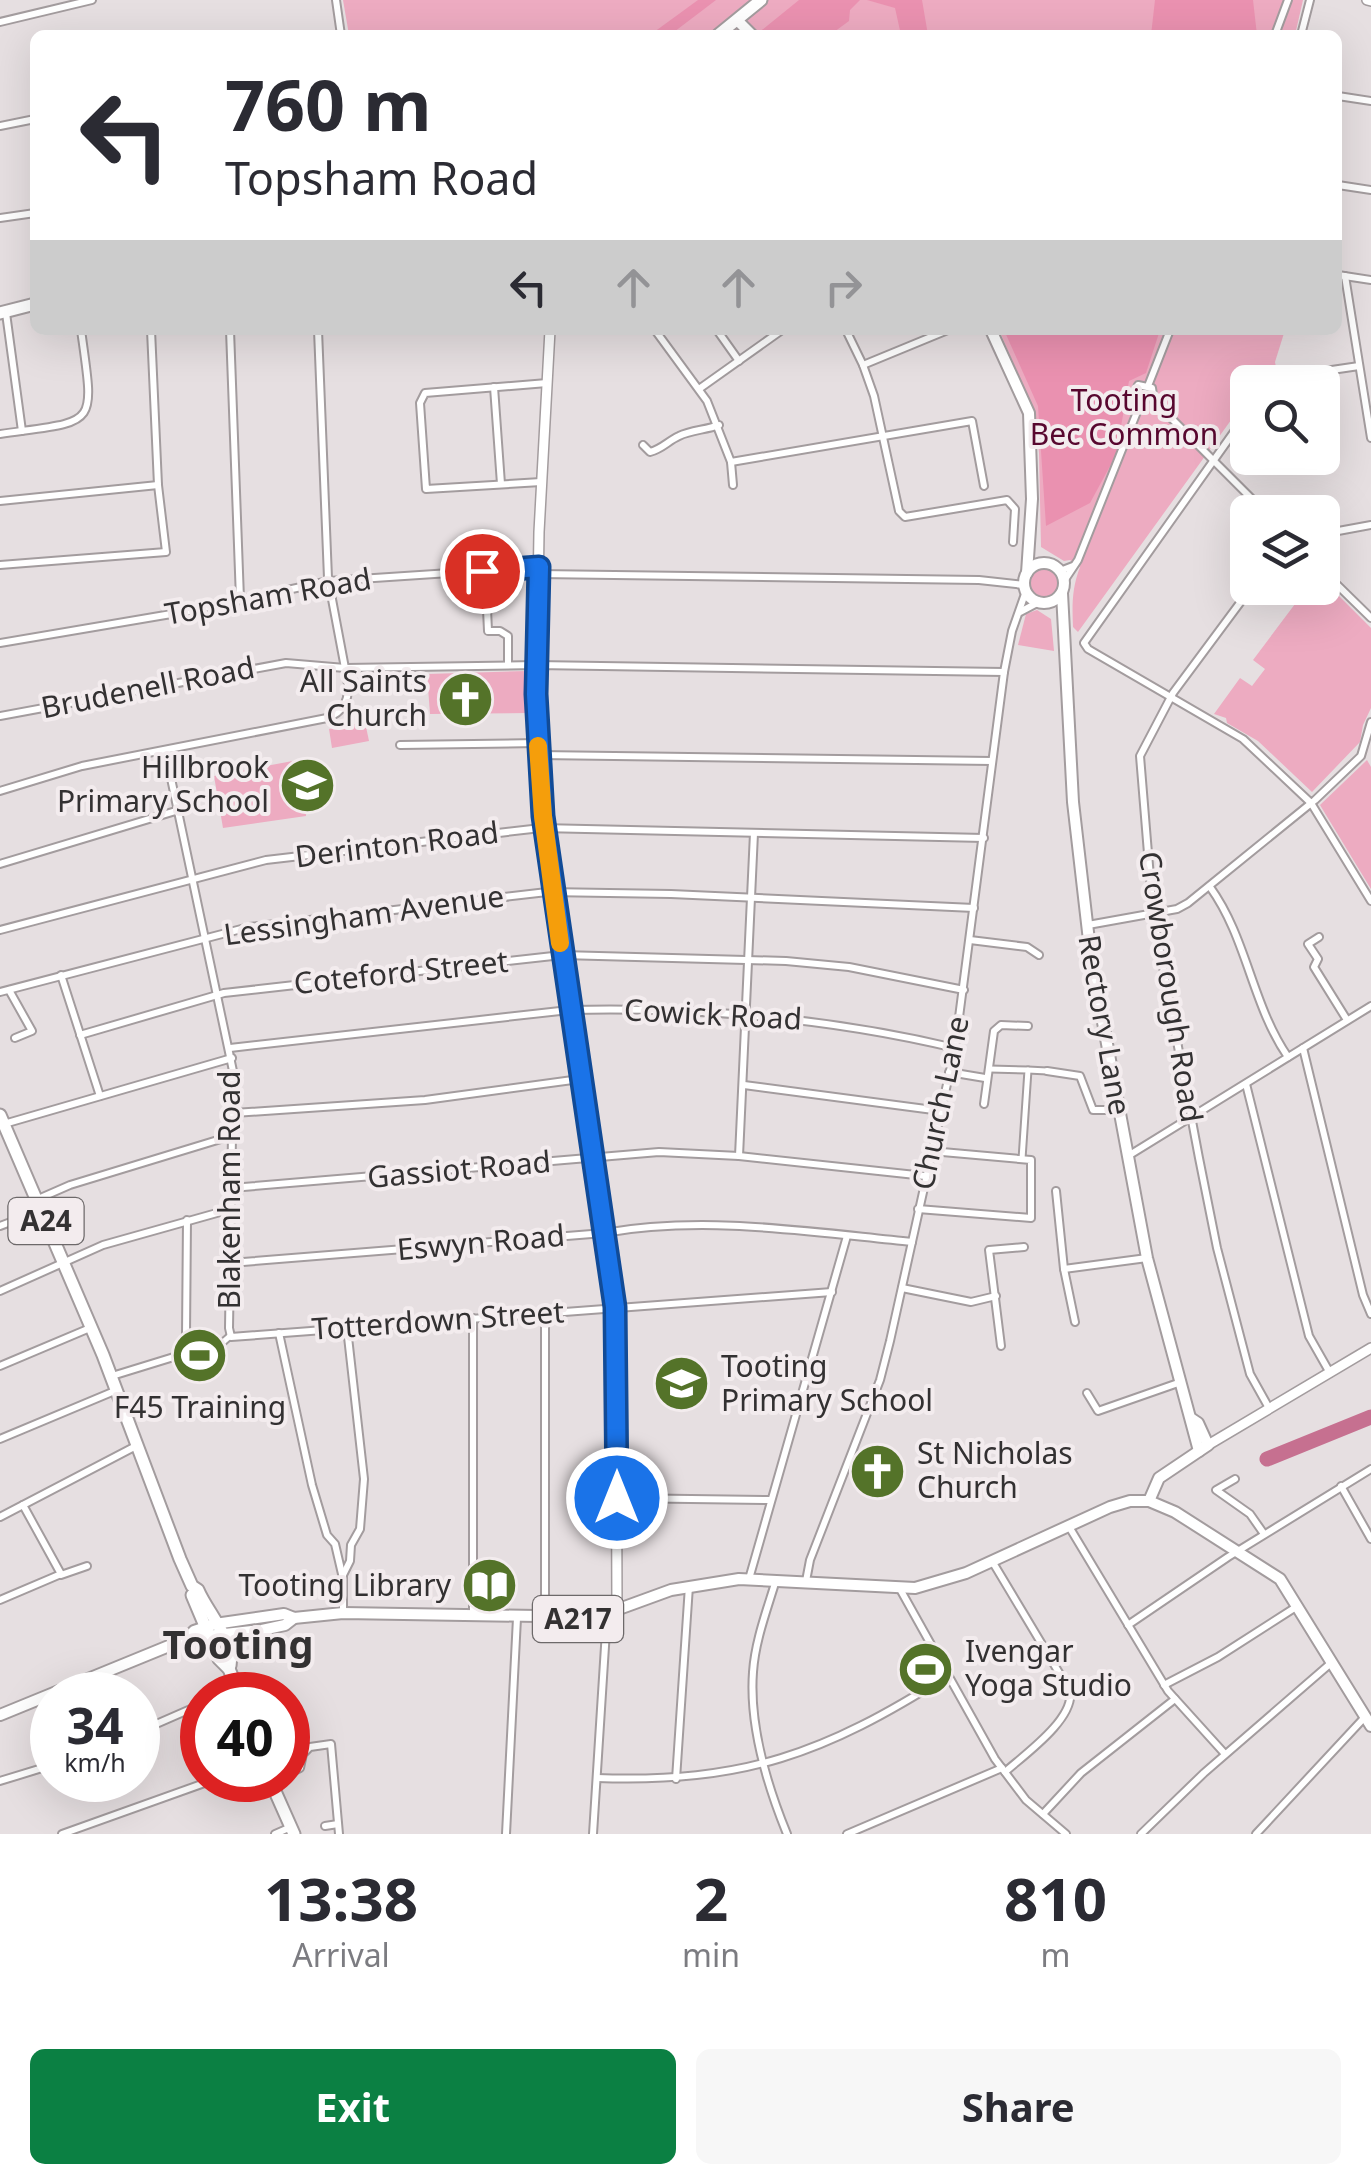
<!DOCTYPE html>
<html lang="en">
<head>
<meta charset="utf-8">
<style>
	:root { --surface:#fff; --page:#f7f7f7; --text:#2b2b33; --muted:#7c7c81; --accent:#0b8043 }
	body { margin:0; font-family:"Noto Sans",sans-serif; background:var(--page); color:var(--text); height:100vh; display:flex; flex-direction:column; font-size:38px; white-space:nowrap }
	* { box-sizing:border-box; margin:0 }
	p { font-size:32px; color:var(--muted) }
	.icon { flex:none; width:55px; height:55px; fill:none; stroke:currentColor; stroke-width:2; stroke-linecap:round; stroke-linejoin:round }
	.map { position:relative; height:1834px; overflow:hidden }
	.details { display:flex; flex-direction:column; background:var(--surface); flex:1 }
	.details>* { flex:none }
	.banner { position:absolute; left:30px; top:30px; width:1312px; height:305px; border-radius:15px; box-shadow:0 10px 40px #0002; background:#fff; color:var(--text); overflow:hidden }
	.buttons { position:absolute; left:1230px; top:365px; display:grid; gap:20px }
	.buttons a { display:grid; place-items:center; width:110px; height:110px; border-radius:15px; background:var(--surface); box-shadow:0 10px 40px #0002; font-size:50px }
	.speed { position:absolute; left:30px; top:1672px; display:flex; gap:20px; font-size:50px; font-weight:700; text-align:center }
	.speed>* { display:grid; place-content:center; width:130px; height:130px; border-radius:50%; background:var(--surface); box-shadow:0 10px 40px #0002; line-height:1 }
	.speed small { font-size:25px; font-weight:400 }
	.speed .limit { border:15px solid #d22; background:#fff; color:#111 }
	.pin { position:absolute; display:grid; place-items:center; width:85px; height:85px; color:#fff; margin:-42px; border:5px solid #fff; border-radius:50%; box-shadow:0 2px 10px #0007 }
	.me { position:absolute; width:110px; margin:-55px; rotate:0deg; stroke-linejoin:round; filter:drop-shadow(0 0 8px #0008) }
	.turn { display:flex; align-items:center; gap:35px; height:210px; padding:0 30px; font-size:45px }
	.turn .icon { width:130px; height:130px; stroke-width:2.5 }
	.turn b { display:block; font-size:70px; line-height:85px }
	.lanes { display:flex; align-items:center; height:95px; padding:0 30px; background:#0003; justify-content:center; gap:50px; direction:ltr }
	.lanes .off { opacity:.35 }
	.eta { display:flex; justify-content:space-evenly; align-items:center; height:170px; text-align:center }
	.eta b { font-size:60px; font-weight:700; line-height:70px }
	.action { display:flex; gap:20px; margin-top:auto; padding:20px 30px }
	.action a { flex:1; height:115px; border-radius:15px; background:var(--accent); color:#fff; font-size:40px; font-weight:700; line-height:115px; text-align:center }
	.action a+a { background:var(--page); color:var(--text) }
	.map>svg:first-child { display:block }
</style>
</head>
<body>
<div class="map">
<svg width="1371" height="1834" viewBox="0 0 1371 1834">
	<rect width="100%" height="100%" fill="#e6dfe1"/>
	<!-- green -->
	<g fill="#edabc1">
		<path d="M343 0H1303L1295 35H349Z"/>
		<path d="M999 330H1285L1275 362 1277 372 1261 382H1248L1247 398 1078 632 1073 627C1072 605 1072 588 1080 567L1070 560 1064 561 1041 547 1039 453 1034 411Z"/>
		<circle cx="1044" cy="583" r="16"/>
		<path d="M1323 580 1371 628V708L1363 725 1360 742 1312 792 1258 741 1227 723 1226 718 1214 714 1240 678 1252 686 1265 669 1253 660 1307 588H1322Z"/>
		<path d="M1037 610 1051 619 1054 651 1018 645 1026 614Z"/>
		<path d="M527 671 529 713 430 714 427 674Z"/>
		<path d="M365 722 369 741 332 748 329 729Z"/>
		<path d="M303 759 306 816 223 828 214 776Z"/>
		<path d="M1367 760 1371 767V889L1320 805Z"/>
	</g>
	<!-- forest -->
	<g fill="#ea91b0">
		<path d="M698 0H716L670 35H650Z"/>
		<path d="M799 0H860L850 10 849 21 834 32 835 35 757 34Z"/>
		<path d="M867 0H922L928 35H901L895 8Z"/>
		<path d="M1155 0H1253L1257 35H1151Z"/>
		<path d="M1004 330H1160L1146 373 1129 381 1116 455 1090 503 1046 526 1038 406Z"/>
	</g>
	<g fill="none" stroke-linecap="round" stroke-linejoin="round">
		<!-- river -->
		<path stroke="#c67090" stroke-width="15" d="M1267 1459 1371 1417"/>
		<defs>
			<g id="pedestrian">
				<path d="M990 1069 1028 1070 1022 1159"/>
				<path d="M1028 1070 1047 1071"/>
				<path d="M190 1352 222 1343 230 1336"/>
			</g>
			<g id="minor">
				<path d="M336 0 341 35"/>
				<path d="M0 22 92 0"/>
				<path d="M1275 35 1288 0"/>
				<path d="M1301 35 1310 0"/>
				<path d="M1338 96 1371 101"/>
				<path d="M0 126 35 119"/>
				<path d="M1338 185 1371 190"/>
				<path d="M0 218 35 213"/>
				<path d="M1338 275 1371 280"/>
				<path d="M1345 276 1371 438"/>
				<path d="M6 313 22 431"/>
				<path d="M230 330 240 599"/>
				<path d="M655 330 707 401 731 462 733 485"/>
				<path d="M717 330 739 361"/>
				<path d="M846 330 863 365"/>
				<path d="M948 330 863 365 874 396 899 511 905 517 1007 500 1015 509 1013 542"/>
				<path d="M1272 382 1284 377 1359 366"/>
				<path d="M1148 386 1170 330"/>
				<path d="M494 387 501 484"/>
				<path d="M699 389 782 330"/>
				<path d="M1154 401 1265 512"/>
				<path d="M1139 407 1132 398 1138 385 1152 388 1154 401"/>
				<path d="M1248 412 1084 643 1088 649 1243 739 1311 803 1371 901"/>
				<path d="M0 434C98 420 95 430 81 330"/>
				<path d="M643 445 650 452C662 449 668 441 679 436 691 430 706 430 719 425"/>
				<path d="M731 462 972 421 984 486"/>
				<path d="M541 482 426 489 420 403 425 393 547 383"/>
				<path d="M0 501 158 485"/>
				<path d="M1322 534 1371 525"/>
				<path d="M0 565 166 552 158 485 151 330"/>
				<path d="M1322 570 1371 618"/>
				<path d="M1060 571 1073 566"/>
				<path d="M539 574 979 580 1024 585"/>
				<path d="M1064 581 1078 560 1139 407"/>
				<path d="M1251 588 1173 693 1140 756 1153 914 1199 1158 1217 1248 1250 1374 1269 1408"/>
				<path d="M487 609 488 631H500L508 636V665"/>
				<path d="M1020 612 1037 603"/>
				<path d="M0 643 189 611 329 581 539 567"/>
				<path d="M0 716 286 663 345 668 536 665 1004 672"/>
				<path d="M400 745 538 743"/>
				<path d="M165 750 233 1071 229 1328 231 1337 832 1292"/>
				<path d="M539 755 992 761"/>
				<path d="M0 791 82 766 327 718C343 713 349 700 348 684L328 578 318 330"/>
				<path d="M0 864 179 810"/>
				<path d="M1210 887C1247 938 1252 1005 1288 1057"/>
				<path d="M1088 925 1177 909 1188 903 1315 800 1361 756 1371 722"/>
				<path d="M0 930 266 860 541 828 984 838"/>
				<path d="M1319 937 1308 944 1318 959 1314 967 1347 1020"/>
				<path d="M970 940 1027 947 1039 955"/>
				<path d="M61 975 100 1096"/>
				<path d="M9 990 32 1031 15 1038"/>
				<path d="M0 992 249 927 547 892 671 894 974 908"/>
				<path d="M80 1035 224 993 562 955 786 961 849 967 964 990"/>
				<path d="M230 1048 569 1010C699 1007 829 1018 955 1048"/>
				<path d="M1303 1048 1363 1295 1371 1314"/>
				<path d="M1047 1071 1080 1076 1093 1110H1118"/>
				<path d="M949 1072 985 1078"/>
				<path d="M1246 1084 1309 1336 1330 1373"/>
				<path d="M744 1085 941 1111"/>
				<path d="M984 1104 994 1031 1001 1025 1028 1026"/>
				<path d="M234 1113 425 1100 580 1079"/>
				<path d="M4 1124 232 1058"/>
				<path d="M739 1156 754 833"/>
				<path d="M1128 1156 1371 1006"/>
				<path d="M231 1188 659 1152 739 1156 925 1176"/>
				<path d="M1056 1191 1064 1269 1075 1322"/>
				<path d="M38 1199 70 1185 234 1135"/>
				<path d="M918 1209 1031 1218V1160L931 1151"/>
				<path d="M0 1226 40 1211"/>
				<path d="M230 1263 604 1233C705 1215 810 1232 912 1242"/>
				<path d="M1064 1269 1147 1258"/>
				<path d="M902 1288 971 1302 996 1296"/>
				<path d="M0 1291 103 1245 231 1209"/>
				<path d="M473 1318V1615"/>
				<path d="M279 1333 312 1485 327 1535 335 1544 342 1574"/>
				<path d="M1001 1346 989 1250 1024 1247"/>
				<path d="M0 1366 90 1328"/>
				<path d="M112 1376 190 1352 186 1335 187 1220"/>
				<path d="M1087 1393 1098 1411 1181 1382"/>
				<path d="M0 1439 117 1390"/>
				<path d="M1235 1479 1216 1490 1250 1514 1264 1534"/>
				<path d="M1341 1486 1371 1539"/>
				<path d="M617 1498 770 1500"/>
				<path d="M0 1517 136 1446"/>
				<path d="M1068 1525 1168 1691 1225 1754"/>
				<path d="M992 1561 1070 1691C1075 1719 1024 1755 1005 1772"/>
				<path d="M61 1575 87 1566"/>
				<path d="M749 1579 847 1236"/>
				<path d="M776 1580C767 1610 755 1641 753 1672 749 1726 767 1785 787 1834"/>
				<path d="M806 1581 810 1560 880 1380 890 1341 955 1048 1004 672 1012 631 1026 591"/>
				<path d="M900 1589 995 1759 1026 1800 1066 1834"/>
				<path d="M0 1600 61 1574 23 1505"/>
				<path d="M343 1613V1575L350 1561 351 1545 360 1529 364 1479 347 1328"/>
				<path d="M545 1618V1313"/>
				<path d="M1128 1625 1228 1557 1371 1469"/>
				<path d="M1164 1685 1218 1657 1296 1607"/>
				<path d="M222 1695 233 1681"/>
				<path d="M138 1732 202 1704"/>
				<path d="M288 1774 300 1768 303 1754 310 1747 331 1744 339 1834"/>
				<path d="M597 1778C744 1783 824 1754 947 1676"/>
				<path d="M676 1779 689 1586"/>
				<path d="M0 1781 52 1765"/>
				<path d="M1043 1814 1081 1773 1175 1699"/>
				<path d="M325 1826 338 1824"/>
				<path d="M62 1834 213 1780"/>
				<path d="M275 1834 291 1827"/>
				<path d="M506 1834 517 1618"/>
				<path d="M593 1834 607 1615"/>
				<path d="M847 1834 1002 1768"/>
				<path d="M1141 1834 1204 1773 1331 1663"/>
				<path d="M1256 1834 1364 1718"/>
			</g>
			<g id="tertiary">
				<path d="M1367 0 1371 1"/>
				<path d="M550 330 539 532 536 720 543 816 555 907 616 1313 617 1613"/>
				<path d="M1208 1445 1371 1348"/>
			</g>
			<g id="secondary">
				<path d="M737 20 752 35"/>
				<path d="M991 330 1029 413 1032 499 1027 573"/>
				<circle cx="1044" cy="583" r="20"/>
				<path d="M1062 593 1073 802 1091 958 1147 1258 1199 1451"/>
				<path d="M1149 1501 1159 1478 1208 1445 1198 1423 1192 1419"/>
			</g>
			<g id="primary">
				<path d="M188 1638 262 1630 285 1625 294 1618"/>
				<path d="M0 1715 186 1639 194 1631 215 1624 284 1614 294 1618 343 1613 597 1617 671 1590 739 1579 915 1588 966 1573 1110 1507 1130 1501H1149L1175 1512 1280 1579 1371 1726"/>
			</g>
			<g id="trunk">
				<path d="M718 35 761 0"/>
				<path d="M0 313 35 304"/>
				<path d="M0 1115 103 1355 180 1559 192 1586 198 1590C207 1612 238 1645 229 1669"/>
				<path d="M192 1595 219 1659 229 1669 240 1695"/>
				<path d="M270 1780 294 1834"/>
			</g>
		</defs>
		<!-- pedestrian casing -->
		<use href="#pedestrian" stroke="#a39c9e" stroke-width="9"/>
		<!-- minor casing -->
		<use href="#minor" stroke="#a39c9e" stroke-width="10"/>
		<!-- tertiary casing -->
		<use href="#tertiary" stroke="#a39c9e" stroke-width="12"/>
		<!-- secondary casing -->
		<use href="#secondary" stroke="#a39c9e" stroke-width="14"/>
		<!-- primary casing -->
		<use href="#primary" stroke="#a39c9e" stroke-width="14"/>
		<!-- trunk casing -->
		<use href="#trunk" stroke="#a39c9e" stroke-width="15"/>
		<!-- pedestrian -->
		<use href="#pedestrian" stroke="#fff" stroke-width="5"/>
		<!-- minor -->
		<use href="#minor" stroke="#fff" stroke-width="6"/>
		<!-- tertiary -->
		<use href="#tertiary" stroke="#fff" stroke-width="9"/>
		<!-- secondary -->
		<use href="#secondary" stroke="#fff" stroke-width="10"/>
		<!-- primary -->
		<use href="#primary" stroke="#fff" stroke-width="10"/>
		<!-- trunk -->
		<use href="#trunk" stroke="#fff" stroke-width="11"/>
	</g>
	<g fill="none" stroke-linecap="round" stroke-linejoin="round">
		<defs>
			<path id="route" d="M482 571 539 567 536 694 543 816 615 1307 617 1498"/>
		</defs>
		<!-- route casing -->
		<use href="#route" stroke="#114b97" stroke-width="25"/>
		<!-- route -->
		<use href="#route" stroke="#1a73e8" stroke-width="18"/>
		<!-- slow -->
		<path stroke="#f59e0b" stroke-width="18" d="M538 746 543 816 560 943"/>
	</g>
	<!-- icons -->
	<defs>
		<symbol id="church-disc" viewBox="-11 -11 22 22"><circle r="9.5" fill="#547329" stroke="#f3ecee"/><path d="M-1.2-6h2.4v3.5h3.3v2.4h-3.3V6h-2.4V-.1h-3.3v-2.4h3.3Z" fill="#fff"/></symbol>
		<symbol id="school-disc" viewBox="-11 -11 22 22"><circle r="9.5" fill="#547329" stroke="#f3ecee"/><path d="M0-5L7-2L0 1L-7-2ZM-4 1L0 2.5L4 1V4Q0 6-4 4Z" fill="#fff"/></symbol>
		<symbol id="stadium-disc" viewBox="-11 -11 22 22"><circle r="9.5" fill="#547329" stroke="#f3ecee"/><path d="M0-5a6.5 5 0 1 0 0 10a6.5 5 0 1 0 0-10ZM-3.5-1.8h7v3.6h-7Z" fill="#fff"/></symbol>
		<symbol id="library-disc" viewBox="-11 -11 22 22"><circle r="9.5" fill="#547329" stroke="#f3ecee"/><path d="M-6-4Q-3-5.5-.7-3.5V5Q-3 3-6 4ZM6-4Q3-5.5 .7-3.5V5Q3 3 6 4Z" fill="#fff"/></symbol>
	</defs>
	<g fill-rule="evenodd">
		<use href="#church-disc" x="434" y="668" width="63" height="63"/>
		<use href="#school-disc" x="276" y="754" width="63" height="63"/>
		<use href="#stadium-disc" x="168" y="1324" width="63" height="63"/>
		<use href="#school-disc" x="650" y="1352" width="63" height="63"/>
		<use href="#church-disc" x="846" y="1440" width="63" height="63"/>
		<use href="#library-disc" x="458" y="1554" width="63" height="63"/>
		<use href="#stadium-disc" x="894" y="1638" width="63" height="63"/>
	</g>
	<g text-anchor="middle" stroke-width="8" stroke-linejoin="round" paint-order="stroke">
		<!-- shield labels -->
		<g fill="#f3ecee" stroke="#6d696a" stroke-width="2.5">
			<rect x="8.5" y="1198" width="75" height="46" rx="8"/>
			<rect x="533" y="1596" width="90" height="46" rx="8"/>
		</g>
		<g font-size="28" font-weight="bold" fill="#333132">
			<text x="46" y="1231">A24</text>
			<text x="578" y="1629">A217</text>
		</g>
		<!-- park labels -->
		<g font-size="30" fill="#58072f" stroke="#f3ecee">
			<text x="1124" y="411">Tooting<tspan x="1124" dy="34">Bec Common</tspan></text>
		</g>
		<!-- street labels -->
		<g font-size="30" fill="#333132" stroke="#f3ecee">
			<text transform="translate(268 597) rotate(-10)" y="10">Topsham Road</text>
			<text transform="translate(148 688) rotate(-11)" y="10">Brudenell Road</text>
			<text transform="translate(397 845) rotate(-7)" y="10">Derinton Road</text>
			<text transform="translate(364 916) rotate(-8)" y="10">Lessingham Avenue</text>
			<text transform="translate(401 973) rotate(-6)" y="10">Coteford Street</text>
			<text transform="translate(1170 987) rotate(81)" y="10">Crowborough Road</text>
			<text transform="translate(713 1015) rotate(3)" y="10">Cowick Road</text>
			<text transform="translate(1104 1025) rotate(80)" y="10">Rectory Lane</text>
			<text transform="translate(941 1103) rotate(-78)" y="10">Church Lane</text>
			<text transform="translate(459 1170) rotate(-5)" y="10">Gassiot Road</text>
			<text transform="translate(230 1190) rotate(-90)" y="10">Blakenham Road</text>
			<text transform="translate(481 1243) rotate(-5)" y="10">Eswyn Road</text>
			<text transform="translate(438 1321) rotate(-4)" y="10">Totterdown Street</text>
		</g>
		<!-- poi labels -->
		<g font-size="30" fill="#333132" stroke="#f3ecee" text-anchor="end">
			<text x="427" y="692">All Saints<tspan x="427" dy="34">Church</tspan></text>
			<text x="269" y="778">Hillbrook<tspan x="269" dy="34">Primary School</tspan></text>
			<text x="721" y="1377" text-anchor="start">Tooting<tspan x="721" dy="34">Primary School</tspan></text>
			<text x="200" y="1418" text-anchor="middle">F45 Training</text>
			<text x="917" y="1464" text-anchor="start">St Nicholas<tspan x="917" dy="34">Church</tspan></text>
			<text x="451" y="1596">Tooting Library</text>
			<text x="965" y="1662" text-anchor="start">Ivengar<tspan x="965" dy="34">Yoga Studio</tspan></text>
		</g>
		<!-- district labels -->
		<g font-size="40" font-weight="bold" fill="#333132" stroke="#f3ecee">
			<text x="238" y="1659">Tooting</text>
		</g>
	</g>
</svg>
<div class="buttons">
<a><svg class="icon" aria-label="search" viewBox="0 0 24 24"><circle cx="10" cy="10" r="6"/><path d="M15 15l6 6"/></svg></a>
<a><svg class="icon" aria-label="layers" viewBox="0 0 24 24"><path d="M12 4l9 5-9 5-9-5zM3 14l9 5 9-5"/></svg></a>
</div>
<div class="speed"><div>34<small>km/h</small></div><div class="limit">40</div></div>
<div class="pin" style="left:482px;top:571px;background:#d93025"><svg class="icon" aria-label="arrive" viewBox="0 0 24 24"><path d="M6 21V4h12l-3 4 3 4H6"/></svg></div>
<svg class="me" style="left:617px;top:1498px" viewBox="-20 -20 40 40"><circle r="17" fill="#1a73e8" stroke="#fff" stroke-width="3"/><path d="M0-11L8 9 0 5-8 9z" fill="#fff"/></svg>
<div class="banner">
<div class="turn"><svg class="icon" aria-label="left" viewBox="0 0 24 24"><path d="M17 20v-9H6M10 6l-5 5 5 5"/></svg><div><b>760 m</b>Topsham Road</div></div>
<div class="lanes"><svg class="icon" aria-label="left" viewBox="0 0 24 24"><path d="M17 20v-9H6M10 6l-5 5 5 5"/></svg><svg class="icon off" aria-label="ahead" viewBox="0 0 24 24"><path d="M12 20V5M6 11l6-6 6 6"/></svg><svg class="icon off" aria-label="ahead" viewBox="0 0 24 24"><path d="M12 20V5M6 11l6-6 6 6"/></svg><svg class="icon off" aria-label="right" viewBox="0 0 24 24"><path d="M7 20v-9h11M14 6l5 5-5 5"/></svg></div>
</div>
</div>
<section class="details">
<div class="eta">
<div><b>13:38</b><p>Arrival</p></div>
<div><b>2</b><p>min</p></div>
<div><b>810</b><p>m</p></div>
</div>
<div class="action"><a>Exit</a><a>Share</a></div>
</section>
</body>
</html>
